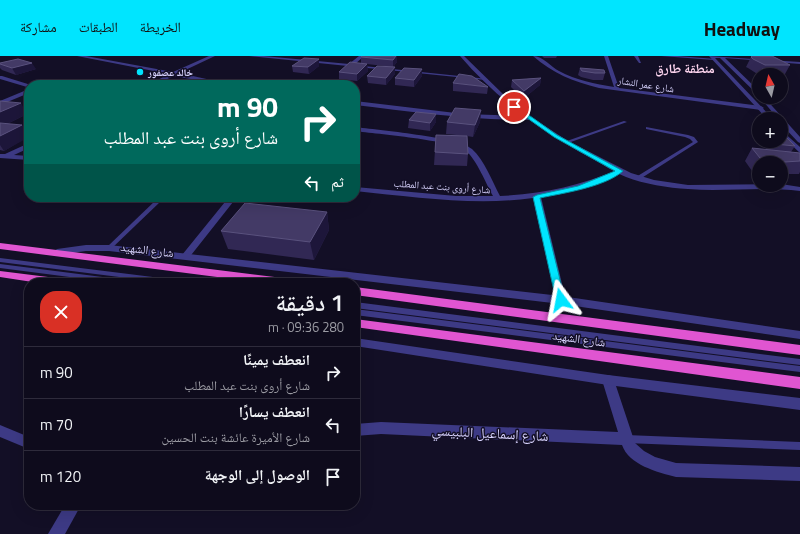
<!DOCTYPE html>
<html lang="ar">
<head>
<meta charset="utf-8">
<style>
	:root { --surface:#0e0b1c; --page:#1c1929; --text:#f1f3f6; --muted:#9b9ba3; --line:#2e2b3b; --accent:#00e5ff }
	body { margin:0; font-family:"Titillium Web","Noto Naskh Arabic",sans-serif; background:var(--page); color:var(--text); direction:rtl; height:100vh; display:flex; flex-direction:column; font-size:15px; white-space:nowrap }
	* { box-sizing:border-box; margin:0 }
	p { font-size:13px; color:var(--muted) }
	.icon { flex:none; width:22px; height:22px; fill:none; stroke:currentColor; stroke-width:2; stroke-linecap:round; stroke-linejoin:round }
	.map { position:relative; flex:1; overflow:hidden; direction:ltr }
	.panel { position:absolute; left:24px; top:222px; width:336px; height:232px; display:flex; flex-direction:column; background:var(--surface); border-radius:16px; box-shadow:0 4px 16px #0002,0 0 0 1px var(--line); direction:rtl }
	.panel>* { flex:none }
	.guide { position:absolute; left:24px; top:24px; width:336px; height:122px; border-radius:16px; box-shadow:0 4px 16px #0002,0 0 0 1px var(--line); direction:rtl; background:#00695c; color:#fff; overflow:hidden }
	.needle { width:26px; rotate:352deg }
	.tools { position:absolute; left:752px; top:12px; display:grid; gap:8px }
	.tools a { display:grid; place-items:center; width:36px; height:36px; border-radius:50%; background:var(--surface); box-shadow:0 4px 16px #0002,0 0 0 1px var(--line); font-size:20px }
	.pin { position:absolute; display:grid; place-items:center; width:34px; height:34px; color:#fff; margin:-17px; border:2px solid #fff; border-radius:50%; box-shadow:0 1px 4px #0007 }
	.me { position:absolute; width:44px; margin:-22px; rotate:347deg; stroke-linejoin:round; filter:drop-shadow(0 0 3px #0008) }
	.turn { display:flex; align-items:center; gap:14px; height:84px; padding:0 16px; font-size:18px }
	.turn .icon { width:52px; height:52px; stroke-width:2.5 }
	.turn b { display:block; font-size:28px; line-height:34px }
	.then { display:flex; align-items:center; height:38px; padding:0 16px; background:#0003; gap:8px; font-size:15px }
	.round { display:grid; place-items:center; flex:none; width:42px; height:42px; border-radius:16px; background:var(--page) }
	.head { display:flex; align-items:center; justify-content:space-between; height:68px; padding:0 16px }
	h1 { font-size:24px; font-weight:600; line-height:30px }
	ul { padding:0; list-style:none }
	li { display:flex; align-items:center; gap:12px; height:52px; padding:0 16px; border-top:1px solid var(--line) }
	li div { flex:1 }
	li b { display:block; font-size:15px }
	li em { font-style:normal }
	header { display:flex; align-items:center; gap:24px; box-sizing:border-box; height:56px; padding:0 20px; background:var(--accent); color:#111 }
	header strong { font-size:19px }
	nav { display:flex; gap:22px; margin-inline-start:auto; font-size:14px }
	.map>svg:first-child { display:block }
</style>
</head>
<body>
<header>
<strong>Headway</strong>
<nav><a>الخريطة</a><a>الطبقات</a><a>مشاركة</a></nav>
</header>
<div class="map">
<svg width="800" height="478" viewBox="0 0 800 478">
	<rect width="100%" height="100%" fill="#130f26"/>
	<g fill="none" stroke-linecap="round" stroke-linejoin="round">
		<!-- service -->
		<g fill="#3d3a85" fill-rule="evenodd">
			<path d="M634 0H638L641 7H639Z"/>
			<path d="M661 0H678L716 3 714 4Z"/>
			<path d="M781 27 786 31V33L781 34V32H783L781 30Z"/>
			<path d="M751 30H759V32H752Z"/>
			<path d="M624 65 627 66 568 87 564 86Z"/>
			<path d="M646 71 688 79 694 81 698 86 640 123H636V121L693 86 690 83 685 81 646 73Z"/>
			<path d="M158 143 160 144V146L111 193H107L106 192 107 191 156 144Z"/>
			<path d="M0 202 185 225 188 227H167L0 206Z"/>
			<path d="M0 208 134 225 137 227H116L0 212Z"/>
			<path d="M355 246 800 303V309L355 252Z"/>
			<path d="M355 253 800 310V316L355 259Z"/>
			<path d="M626 379 800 386V394L626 387 623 386 621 383 623 380Z"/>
		</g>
		<!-- minor -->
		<g fill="#3d3a85" fill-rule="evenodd">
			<path d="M77 0H86L173 16 209 0H215L179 17 234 29H224L174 20 154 29H148L169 18Z"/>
			<path d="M249 0H264L349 8 359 0H364L354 9 488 23 486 24Z"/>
			<path d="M533 0C543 0 551 11 559 15 576 24 595 28 614 31L604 0H608L619 32 761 50 764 52 761 54 599 32C574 26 552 17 533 0Z"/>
			<path d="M0 20H2L31 29H29V32L27 31 0 23Z"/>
			<path d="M29 33V37L0 49V45Z"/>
			<path d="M355 45 464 58 529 60 532 62 529 64C470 64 413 56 355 49Z"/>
			<path d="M355 71C377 74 458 81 472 93 485 105 492 125 500 140 544 138 577 130 618 114H622V116L590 130 541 141 566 244 565 247H557L556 244 533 142C475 150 414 141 355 135V131L456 140H493C486 128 477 104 466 95 452 84 377 78 355 75Z"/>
			<path d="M29 87V92L14 99 29 100V104L0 102V98H5Z"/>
			<path d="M229 141H237L188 203H182L180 201 182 199Z"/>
			<path d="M608 319 612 320 614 324 635 387 644 395 655 401 676 407 800 411V425L676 421C657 416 629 409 622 389L381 378 355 380V368L381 366 618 376 602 324 604 320Z"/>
			<path d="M0 369 29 381V393L0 381Z"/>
			<path d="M65 449H81L65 478H48Z"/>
		</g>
		<!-- tertiary -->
		<g fill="#3d3a85" fill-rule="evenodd">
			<path d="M460 0H464L505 40 531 61 568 85 631 117 654 124 688 129 781 128 800 131V135C763 130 725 136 688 133 668 132 644 128 626 121 614 116 602 108 591 102 541 75 497 43 460 0Z"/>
			<path d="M709 0 800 6V8L725 2 759 35V40L720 2H715L773 63H767Z"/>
			<path d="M759 40 764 41 800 81V87L798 86 781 68V63H778Z"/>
			<path d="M781 74 800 91V97L781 79Z"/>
			<path d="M86 189H109L561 240 800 275V283L561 248 109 195H86L57 199 53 196 57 193Z"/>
			<path d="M355 282 608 319 800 342V354L608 329 355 290Z"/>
		</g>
		<!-- trunk -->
		<g fill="#e055d1" fill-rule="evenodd">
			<path d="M0 187 291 223 295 224 296 227H263L0 193Z"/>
			<path d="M0 215 64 223 68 224 69 227H39L0 221Z"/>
			<path d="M355 231 800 289V299L355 239Z"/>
			<path d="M355 263 800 321V333L355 271Z"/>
		</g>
	</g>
	<!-- wall -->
	<g fill="#312854">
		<path d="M397 0V6L393 11 367 8 368 15 357 25 339 23V16L361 7V1Z"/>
		<path d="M542 0H557L556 2H544Z"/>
		<path d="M751 1 790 9 785 18 759 19 748 12 746 11Z"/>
		<path d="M319 3V10L309 18 293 16 292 10Z"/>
		<path d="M0 7 36 13 16 19 2 14 0 12Z"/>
		<path d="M395 11V18L386 29 368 27 367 20Z"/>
		<path d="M580 12 605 17 603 24H593L581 21 578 19Z"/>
		<path d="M781 19 787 25 783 32H781Z"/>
		<path d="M422 20 414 31 395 29V22Z"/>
		<path d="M541 22 540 29 523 43 511 31 512 24Z"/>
		<path d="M453 27 488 31 487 38 453 35Z"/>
		<path d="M0 45 27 58 7 68 22 69 29 80 4 95 0 94Z"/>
		<path d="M481 54 480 66 473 81 467 80 468 98 467 110 434 109 436 79 466 80 446 78 447 66Z"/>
		<path d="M409 64 436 66 430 75 408 72Z"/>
		<path d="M759 73V85L758 83 759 81 756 78Z"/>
		<path d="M759 85H781L795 90 791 96 800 97V116L799 118H781V107H759V117L758 115H752L745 105 752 92 767 94Z"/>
		<path d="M327 156 329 174 314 204 228 193 221 175Z"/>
	</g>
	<!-- shaded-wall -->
	<g fill="#1d163a">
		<path d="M396 0H397V6L393 11V4Z"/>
		<path d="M319 3V10L309 18 308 11Z"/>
		<path d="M32 7 36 13 16 19 12 12Z"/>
		<path d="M367 8 368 15 357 25V18Z"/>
		<path d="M395 11V18L386 29V22Z"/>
		<path d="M422 13V20L414 31V24Z"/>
		<path d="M541 22 540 29 523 43 524 35Z"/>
		<path d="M21 47 27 58 1 71 0 69V56Z"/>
		<path d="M481 54 480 66 473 81 475 69Z"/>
		<path d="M436 58V66L430 75V67Z"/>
		<path d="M22 69 29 80V81L4 95 0 89V80Z"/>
		<path d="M327 156 329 174 314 204 310 186Z"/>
	</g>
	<!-- building -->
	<g fill="#433a66" stroke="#5a527e">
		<path d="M362 0H396L393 4 361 1Z"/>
		<path d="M752 0H772L790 9H765L753 3 751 1Z"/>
		<path d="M304 2 319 3 308 11 292 10Z"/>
		<path d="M18 3 32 7 12 12 0 8V7Z"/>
		<path d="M350 6 367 8 357 18 339 16Z"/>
		<path d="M377 10 395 11 386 22 367 20Z"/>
		<path d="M404 12 422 13 414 24 395 22Z"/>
		<path d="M580 12 604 14 605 17H595L582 15Z"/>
		<path d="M762 13 776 14 781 19H768Z"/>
		<path d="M459 18 472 20 488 31 453 27Z"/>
		<path d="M781 19 787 25 781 24Z"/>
		<path d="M541 22 524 35 512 24Z"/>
		<path d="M0 45 21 47 0 56Z"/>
		<path d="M455 52 481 54 475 69 447 66Z"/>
		<path d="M416 56 436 58 430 67 409 64Z"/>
		<path d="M0 67 22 69 0 80Z"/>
		<path d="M781 76 795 90 775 88 772 85H781Z"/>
		<path d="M436 79 467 80 468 98 435 96Z"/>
		<path d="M752 92 800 97V105L769 107 766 103 760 102Z"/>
		<path d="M245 147 327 156 310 186 221 175Z"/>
	</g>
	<!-- route -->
	<path fill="#00e5ff" stroke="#0095a6" d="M513 50H516L557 79 623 115C605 131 564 137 540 142L565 244 561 248 556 244 533 141 537 139 578 130 615 115 554 81 513 52Z"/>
	<!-- markers -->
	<circle fill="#00e5ff" stroke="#130f26" stroke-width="1.5" cx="140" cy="16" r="4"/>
	<g text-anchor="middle" stroke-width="3" stroke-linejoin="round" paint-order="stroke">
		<!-- far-poi labels -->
		<g font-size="10" font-weight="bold" fill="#d9d4ff" stroke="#130f26" text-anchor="start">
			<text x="148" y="20">خالد عصفور</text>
		</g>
		<!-- far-street labels -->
		<g font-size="10" fill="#d9d4ff" stroke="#130f26">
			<text transform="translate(646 28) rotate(9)" y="4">شارع عمر النشار</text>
			<text transform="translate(442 130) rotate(4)" y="4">شارع أروى بنت عبد المطلب</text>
		</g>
		<!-- street labels -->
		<g font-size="12" fill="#d9d4ff" stroke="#130f26">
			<text transform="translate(147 194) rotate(7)" y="4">شارع الشهيد</text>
			<text transform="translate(579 283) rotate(8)" y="4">شارع الشهيد</text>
		</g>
		<!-- far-district labels -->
		<g font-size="13" font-weight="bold" fill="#ffd6f0" stroke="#130f26">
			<text x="685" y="17">منطقة طارق</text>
		</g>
		<!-- near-street labels -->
		<g font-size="14" fill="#d9d4ff" stroke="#130f26">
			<text transform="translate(490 377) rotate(3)" y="5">شارع إسماعيل البلبيسي</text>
		</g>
	</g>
</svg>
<div class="tools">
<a><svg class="needle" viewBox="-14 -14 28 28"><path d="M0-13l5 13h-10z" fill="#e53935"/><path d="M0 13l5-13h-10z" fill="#9b9ba3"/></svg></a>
<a>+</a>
<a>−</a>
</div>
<div class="pin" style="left:514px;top:51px;background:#d93025"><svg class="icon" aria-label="arrive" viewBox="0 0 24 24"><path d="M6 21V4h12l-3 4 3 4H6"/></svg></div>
<svg class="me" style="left:561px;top:244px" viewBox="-20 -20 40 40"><path d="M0-17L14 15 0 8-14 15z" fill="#00e5ff" stroke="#fff" stroke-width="4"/></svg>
<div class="guide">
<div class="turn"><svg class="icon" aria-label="right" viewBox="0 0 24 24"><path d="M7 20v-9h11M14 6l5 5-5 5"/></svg><div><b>90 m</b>شارع أروى بنت عبد المطلب</div></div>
<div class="then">ثم<svg class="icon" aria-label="left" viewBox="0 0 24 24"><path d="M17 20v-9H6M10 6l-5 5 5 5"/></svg></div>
</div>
<section class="panel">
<div class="head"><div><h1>1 دقيقة</h1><p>280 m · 09:36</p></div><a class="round" style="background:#d93025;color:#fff"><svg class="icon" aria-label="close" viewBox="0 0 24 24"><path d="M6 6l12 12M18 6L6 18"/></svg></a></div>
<ul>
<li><svg class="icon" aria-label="right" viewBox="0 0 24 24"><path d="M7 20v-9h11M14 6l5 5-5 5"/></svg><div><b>انعطف يمينًا</b><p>شارع أروى بنت عبد المطلب</p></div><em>90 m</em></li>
<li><svg class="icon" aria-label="left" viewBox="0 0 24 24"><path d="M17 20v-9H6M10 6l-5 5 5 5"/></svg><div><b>انعطف يسارًا</b><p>شارع الأميرة عائشة بنت الحسين</p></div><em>70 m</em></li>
<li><svg class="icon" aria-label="arrive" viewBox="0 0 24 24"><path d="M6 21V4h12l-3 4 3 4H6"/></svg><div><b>الوصول إلى الوجهة</b></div><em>120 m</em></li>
</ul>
</section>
</div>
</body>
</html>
